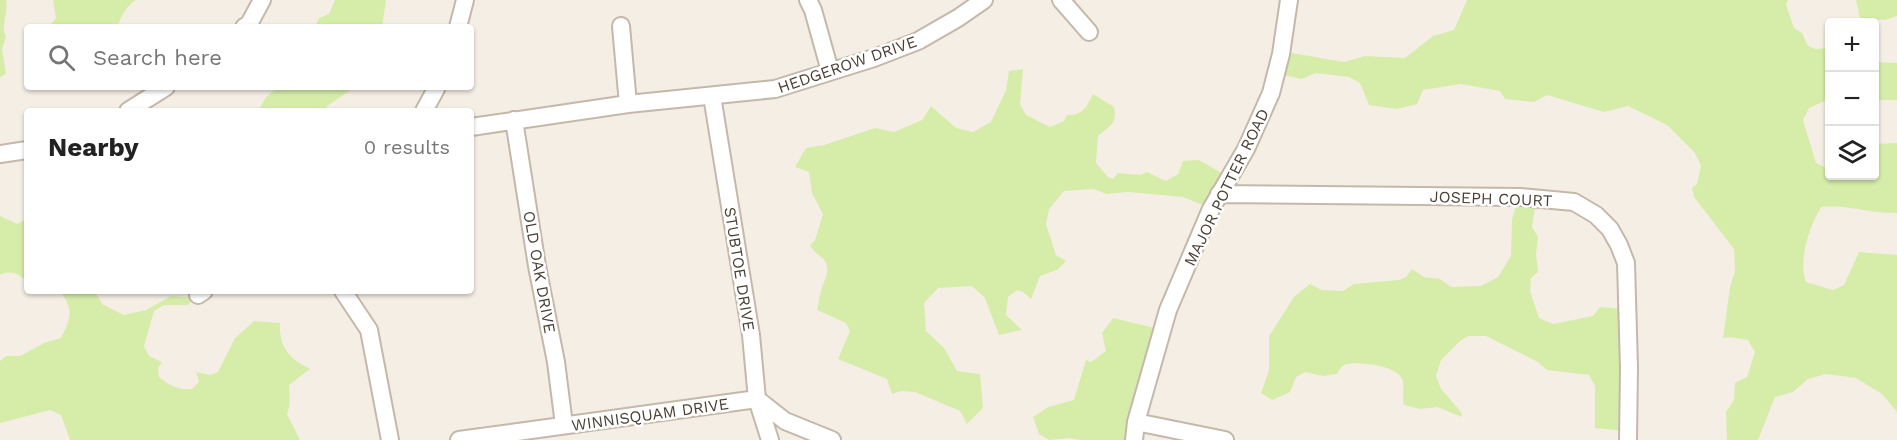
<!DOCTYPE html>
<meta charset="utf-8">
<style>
:root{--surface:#fff;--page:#f6f6f6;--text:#222;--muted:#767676;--line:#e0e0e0}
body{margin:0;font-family:"Work Sans",sans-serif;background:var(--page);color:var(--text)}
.controls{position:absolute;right:18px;top:18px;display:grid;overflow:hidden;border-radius:6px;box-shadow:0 2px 4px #0004}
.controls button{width:54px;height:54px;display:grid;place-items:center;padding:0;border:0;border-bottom:2px solid var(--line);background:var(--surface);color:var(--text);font:30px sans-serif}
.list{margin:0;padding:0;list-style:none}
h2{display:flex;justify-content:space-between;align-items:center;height:78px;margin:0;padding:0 24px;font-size:26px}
h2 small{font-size:20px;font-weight:400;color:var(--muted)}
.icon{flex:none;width:33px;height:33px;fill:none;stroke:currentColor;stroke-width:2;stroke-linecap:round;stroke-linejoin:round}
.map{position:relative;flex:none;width:1897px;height:440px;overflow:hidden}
.search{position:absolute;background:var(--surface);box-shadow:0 2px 4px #0004;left:24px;top:24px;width:450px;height:66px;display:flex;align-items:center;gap:15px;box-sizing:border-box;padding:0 21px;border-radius:6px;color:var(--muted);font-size:22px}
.panel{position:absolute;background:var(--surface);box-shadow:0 2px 4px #0004;left:24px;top:108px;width:450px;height:186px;border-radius:6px}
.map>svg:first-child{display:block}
.green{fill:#d6edaa}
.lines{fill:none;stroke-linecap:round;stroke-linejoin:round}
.minor-casing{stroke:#c4b8aa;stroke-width:20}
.minor{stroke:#fff;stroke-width:16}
.labels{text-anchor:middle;stroke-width:5;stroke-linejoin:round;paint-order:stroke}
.street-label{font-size:16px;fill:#483e34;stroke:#fff}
</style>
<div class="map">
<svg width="1897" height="440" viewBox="0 0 1897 440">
<rect width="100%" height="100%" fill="#f5eee5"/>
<path class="green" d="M 0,0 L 6,0 C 9,12 0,26 6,37 L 2,49 L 6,74 L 0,77 Z
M 53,0 L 136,0 C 127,5 120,17 118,27 L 49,27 L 56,18 Z
M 335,0 L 386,0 L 382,27 L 315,27 L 319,18 L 329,14 Z
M 1467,0 L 1788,0 L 1786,5 L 1794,28 L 1802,33 L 1808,46 L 1816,49 L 1829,48 L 1829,99 L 1809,108 L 1803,120 L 1816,163 L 1829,169 L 1830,176 L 1874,176 L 1875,144 L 1897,143 L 1897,213 C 1871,214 1847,204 1821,207 C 1809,228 1798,259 1806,282 L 1833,290 L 1844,285 L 1859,252 L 1897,255 L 1897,412 L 1882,394 L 1856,378 L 1826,374 L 1808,379 L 1793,392 L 1775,397 L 1758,440 L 1727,440 L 1726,412 L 1734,400 L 1735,383 L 1747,377 L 1755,352 L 1748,340 L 1730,337 L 1723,338 L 1730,287 L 1735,271 L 1734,249 L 1694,197 L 1692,188 L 1697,184 L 1701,166 L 1695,153 L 1667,125 L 1628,106 L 1604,112 L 1547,95 L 1534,102 L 1505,99 L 1500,91 L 1461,84 L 1423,90 L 1417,104 L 1397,109 L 1369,105 L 1360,83 L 1349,77 L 1316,73 L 1302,79 L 1277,74 L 1280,51 L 1344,62 L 1365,56 L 1405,58 L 1433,36 L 1454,30 Z
M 1856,0 L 1897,0 L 1897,16 L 1885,20 L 1860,18 Z
M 1875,62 L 1897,63 L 1897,100 L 1875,100 Z
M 1023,69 L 1020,104 L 1026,115 L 1050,127 L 1064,121 L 1067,115 C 1083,116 1087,106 1093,94 L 1114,107 C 1118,125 1108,126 1098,136 L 1096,163 L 1108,177 L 1113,179 L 1118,173 L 1140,175 L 1147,172 L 1166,181 L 1178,174 L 1183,161 L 1199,160 L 1227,176 L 1210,208 L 1183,197 L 1128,192 L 1107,194 L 1093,189 L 1064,191 L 1049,209 L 1046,224 L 1056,255 L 1066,261 L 1057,270 L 1040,276 L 1031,299 L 1023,292 L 1017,290 L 1008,297 L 1006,315 L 1022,330 L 999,335 L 985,298 L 972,286 L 938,288 L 924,303 L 926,331 L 944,348 L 957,371 L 980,374 L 983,408 L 967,424 L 960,411 L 915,392 L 901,391 L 892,394 L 887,379 L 838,359 L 850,331 L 846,323 L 817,310 C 819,303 819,297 821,291 C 823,281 830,275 826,263 C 823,256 814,254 810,245 L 815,240 L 823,214 L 812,193 L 809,172 L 795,167 L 806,148 L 824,145 L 875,128 L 894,132 L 922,120 L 931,106 L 956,128 L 973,132 L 991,122 L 1006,90 L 1009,71 Z
M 278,87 L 355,87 L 327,106 L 324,111 L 258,111 L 266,97 Z
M 1518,199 L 1536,201 L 1532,227 L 1538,237 L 1536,254 L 1538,272 L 1531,278 L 1530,291 L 1539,318 L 1553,324 L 1593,316 L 1600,307 L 1626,309 L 1625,431 L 1595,428 L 1595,386 L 1589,375 L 1547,370 L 1538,362 L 1486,336 L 1468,336 L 1460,341 L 1441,360 L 1436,376 L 1441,389 L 1461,412 L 1462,417 L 1437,407 L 1420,409 L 1404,405 C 1401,396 1406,385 1401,377 C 1395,366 1359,361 1347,364 C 1342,365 1339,370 1337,374 L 1323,376 L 1305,372 L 1296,377 L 1290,392 L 1272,400 L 1261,393 L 1269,370 L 1269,336 L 1294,297 L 1310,284 L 1322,290 L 1343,291 L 1354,284 L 1399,280 L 1406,277 L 1412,269 L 1424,277 L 1440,279 L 1451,287 L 1481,286 L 1498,277 L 1511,256 L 1512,219 Z
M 0,216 L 17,224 L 27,219 L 27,282 C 19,273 10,270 0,275 Z
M 42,291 L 95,291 L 102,304 L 124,315 L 146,310 L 171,296 L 195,298 L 188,305 L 164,305 L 154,311 L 144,346 L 149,356 L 162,362 L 158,368 L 159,377 C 170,386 178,390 192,389 L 199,382 L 196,372 L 210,375 L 218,372 L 235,338 L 254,321 L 280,323 C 279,348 289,358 310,369 L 289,385 C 289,396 291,403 287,414 L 300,440 L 70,440 L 61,415 L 50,410 L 0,423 L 0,361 L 6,356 L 20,356 L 44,343 L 61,338 C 70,320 74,311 62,294 Z
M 1113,318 L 1159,329 L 1133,440 L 1080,440 L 1069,438 L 1049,440 L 1039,434 L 1033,417 L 1048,407 L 1074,400 L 1086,360 L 1091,362 L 1106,351 L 1102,333 Z"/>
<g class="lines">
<g class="minor-casing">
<path id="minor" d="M 808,0 L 813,10 L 830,71
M 1061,0 L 1089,32
M 621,26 L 628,104
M 244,27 L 249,24 L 262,0
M 458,27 L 465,0
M 712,96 L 751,335 L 757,399 L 770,440
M 128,111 L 166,87
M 424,111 L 437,87
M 514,120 L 537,266 L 556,362 L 564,425
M 471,127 L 628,104 L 775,89 L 874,58 L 918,41 L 958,18 L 984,0
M 0,154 L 27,150
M 1219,194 L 1520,197 L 1574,202 L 1596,215 L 1610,229 L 1619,245 L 1626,263 L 1629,368 L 1628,440
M 343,291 L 369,330 L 390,440
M 198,295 L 204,291
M 1136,422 L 1225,440
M 459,440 L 757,399 L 785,421 L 832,440
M 1134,440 L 1136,422 L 1168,310 L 1211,209 L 1246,149 L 1271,93 L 1281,54 L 1289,0"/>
</g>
<use href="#minor" class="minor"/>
</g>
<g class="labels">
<g class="street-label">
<text transform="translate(847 64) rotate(-19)" y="6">HEDGEROW DRIVE</text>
<text transform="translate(1226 187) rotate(-64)" y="6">MAJOR POTTER ROAD</text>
<text transform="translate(1491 198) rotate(2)" y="6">JOSEPH COURT</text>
<text transform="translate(740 269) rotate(81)" y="6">STUBTOE DRIVE</text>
<text transform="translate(540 272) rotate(80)" y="6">OLD OAK DRIVE</text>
<text transform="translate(650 414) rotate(-8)" y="6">WINNISQUAM DRIVE</text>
</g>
</g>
</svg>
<div class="controls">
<button>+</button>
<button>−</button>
<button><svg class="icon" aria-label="layers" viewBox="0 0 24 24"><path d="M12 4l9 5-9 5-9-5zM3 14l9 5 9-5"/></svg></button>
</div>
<div class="search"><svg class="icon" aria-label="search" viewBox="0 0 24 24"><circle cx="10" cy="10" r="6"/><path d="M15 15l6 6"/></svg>Search here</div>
<section class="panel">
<h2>Nearby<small>0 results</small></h2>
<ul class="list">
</ul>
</section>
</div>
